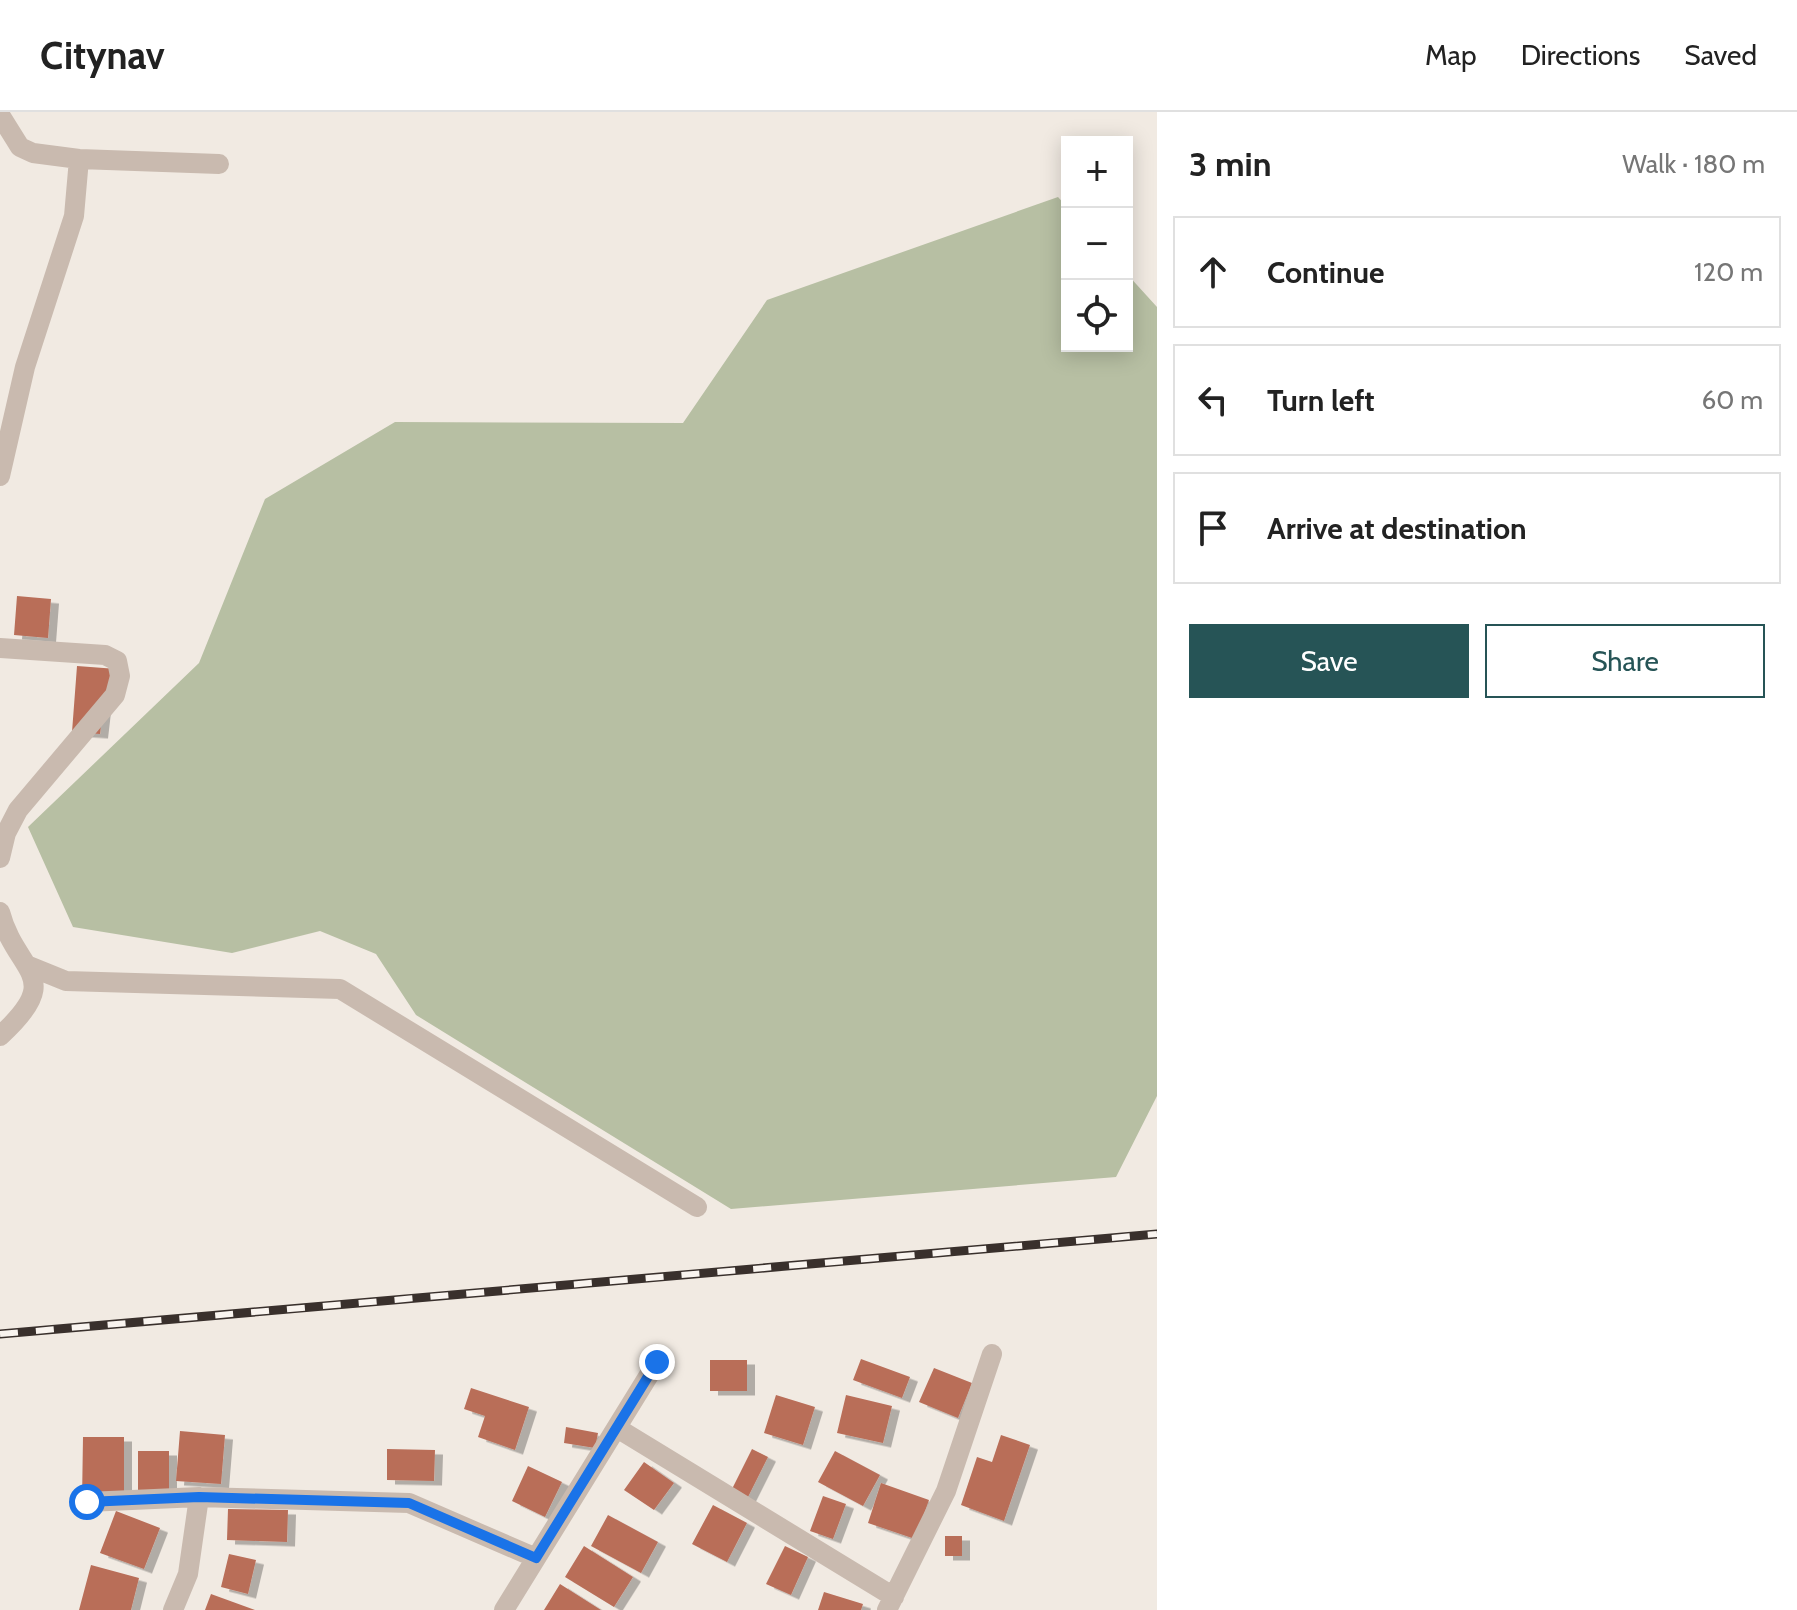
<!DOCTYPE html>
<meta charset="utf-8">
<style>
:root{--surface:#fff;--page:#f2f2f2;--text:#222;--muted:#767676;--line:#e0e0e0;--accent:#265456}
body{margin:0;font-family:Cabin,sans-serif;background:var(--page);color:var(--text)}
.controls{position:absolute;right:24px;top:24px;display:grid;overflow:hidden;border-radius:0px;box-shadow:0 4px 20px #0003}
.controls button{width:72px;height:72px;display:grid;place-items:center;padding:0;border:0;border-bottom:2px solid var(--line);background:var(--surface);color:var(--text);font:40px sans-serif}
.stop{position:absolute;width:24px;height:24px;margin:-18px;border:6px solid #1a73e8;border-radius:50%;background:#fff}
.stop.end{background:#1a73e8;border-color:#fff;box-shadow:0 2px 8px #0008}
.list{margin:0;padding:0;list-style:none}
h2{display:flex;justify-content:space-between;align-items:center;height:104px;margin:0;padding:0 32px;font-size:34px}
h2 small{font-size:26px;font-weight:400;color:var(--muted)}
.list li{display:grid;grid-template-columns:52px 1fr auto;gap:24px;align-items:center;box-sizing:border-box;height:112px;margin:0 16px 16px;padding:0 16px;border:2px solid var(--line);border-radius:0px}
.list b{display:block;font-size:30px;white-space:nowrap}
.list em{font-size:26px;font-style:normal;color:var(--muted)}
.actions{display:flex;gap:16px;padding:24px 32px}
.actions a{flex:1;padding:18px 0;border:2px solid var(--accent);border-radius:0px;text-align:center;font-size:28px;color:var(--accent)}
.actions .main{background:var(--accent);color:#fff}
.icon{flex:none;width:44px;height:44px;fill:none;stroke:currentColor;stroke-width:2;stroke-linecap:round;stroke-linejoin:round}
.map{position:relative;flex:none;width:1157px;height:1498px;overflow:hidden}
header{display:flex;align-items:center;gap:48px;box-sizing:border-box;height:112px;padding:0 40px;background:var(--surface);border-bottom:2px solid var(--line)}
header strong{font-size:38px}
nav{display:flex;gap:44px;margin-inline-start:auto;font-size:28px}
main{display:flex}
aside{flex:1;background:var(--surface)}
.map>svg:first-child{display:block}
.green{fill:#b7bfa3}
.building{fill:#b96e59;filter:url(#shadow)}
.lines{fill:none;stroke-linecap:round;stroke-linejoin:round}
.minor{stroke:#c9baaf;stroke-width:20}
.rail-casing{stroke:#39302c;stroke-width:9}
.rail{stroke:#f9f4ef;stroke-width:6;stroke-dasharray:18;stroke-linecap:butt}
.route{stroke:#1a73e8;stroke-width:10}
</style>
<header>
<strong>Citynav</strong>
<nav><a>Map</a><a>Directions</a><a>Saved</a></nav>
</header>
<main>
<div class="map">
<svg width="1157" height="1498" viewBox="0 0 1157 1498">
<defs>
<filter id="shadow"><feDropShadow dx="8" dy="4.5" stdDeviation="0" flood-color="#0004"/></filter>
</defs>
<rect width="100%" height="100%" fill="#f1eae2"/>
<path class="green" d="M 1058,85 L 1067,95 L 1067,234 L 1127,234 L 1127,162 L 1157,195 L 1157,984 L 1116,1065 L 731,1097 L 416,903 L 376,842 L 320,819 L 232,841 L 73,815 L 28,715 L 199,551 L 265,387 L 395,310 L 683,311 L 767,188 Z"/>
<path class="building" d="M 17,484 L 51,487 L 48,526 L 14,523 Z
M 77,554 L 117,557 L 103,596 L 100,622 L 72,620 Z
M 861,1247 L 910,1265 L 902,1286 L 853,1268 Z
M 710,1248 L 747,1248 L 747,1279 L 710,1279 Z
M 934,1256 L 972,1271 L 958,1306 L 919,1290 Z
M 471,1276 L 529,1295 L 515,1338 L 478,1325 L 485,1304 L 464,1297 Z
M 776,1283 L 815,1295 L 803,1333 L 764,1321 Z
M 846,1283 L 892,1294 L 883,1331 L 837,1321 Z
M 566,1315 L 598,1321 L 595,1336 L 564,1331 Z
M 180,1319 L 225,1323 L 221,1372 L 176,1369 Z
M 1001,1323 L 1030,1333 L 1004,1409 L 961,1393 L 977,1345 L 992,1350 Z
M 83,1325 L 124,1325 L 124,1389 L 82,1389 Z
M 387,1337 L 435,1338 L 434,1369 L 387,1368 Z
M 752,1337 L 768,1345 L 747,1387 L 731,1379 Z
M 138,1339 L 169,1339 L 169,1383 L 138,1383 Z
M 835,1339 L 880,1363 L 863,1394 L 818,1370 Z
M 644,1350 L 674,1371 L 654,1398 L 624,1378 Z
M 528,1354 L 562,1370 L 545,1405 L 512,1389 Z
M 881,1371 L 929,1388 L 915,1427 L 868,1411 Z
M 823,1384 L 846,1392 L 833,1427 L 810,1419 Z
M 713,1393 L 747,1411 L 727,1450 L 692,1432 Z
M 228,1397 L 288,1398 L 287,1430 L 227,1428 Z
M 116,1399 L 160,1416 L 144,1457 L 100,1441 Z
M 608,1403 L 658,1430 L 641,1461 L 591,1434 Z
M 945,1424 L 962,1424 L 962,1444 L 945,1444 Z
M 584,1434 L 633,1465 L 614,1495 L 565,1465 Z
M 785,1434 L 808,1445 L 791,1483 L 766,1472 Z
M 229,1442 L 256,1448 L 248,1482 L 221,1475 Z
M 91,1453 L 139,1466 L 131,1498 L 79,1498 Z
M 560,1472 L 601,1498 L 544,1498 Z
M 824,1480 L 863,1492 L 861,1498 L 818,1498 Z
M 211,1482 L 255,1498 L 205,1498 Z"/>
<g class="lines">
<path class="minor" d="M 0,3 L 20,35 L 33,41 L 79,47 L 219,52
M 0,364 L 25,255 L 74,104 L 79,47
M 0,536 L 105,543 L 117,549 L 120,564 L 115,583 L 18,698 L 6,721 L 0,746
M 0,800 C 16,862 67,863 0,924
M 29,854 L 66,869 L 340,877 L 697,1095
M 617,1316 L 894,1485
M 87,1390 L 199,1385 L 409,1391 L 536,1446
M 173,1498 L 188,1462 L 199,1385
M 504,1498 L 657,1250
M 887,1498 L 946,1379 L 992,1242"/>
<g class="rail-casing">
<path id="rail" d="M 0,1222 L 1157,1122"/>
</g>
<use href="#rail" class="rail"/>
</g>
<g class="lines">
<path class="route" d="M 87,1390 L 199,1385 L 409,1391 L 536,1446 L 657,1250"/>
</g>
</svg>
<div class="controls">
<button>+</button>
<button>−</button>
<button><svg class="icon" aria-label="locate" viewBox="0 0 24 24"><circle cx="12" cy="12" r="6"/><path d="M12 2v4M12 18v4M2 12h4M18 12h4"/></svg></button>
</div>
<div class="stop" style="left:87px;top:1390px"></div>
<div class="stop end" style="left:657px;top:1250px"></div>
</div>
<aside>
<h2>3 min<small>Walk · 180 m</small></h2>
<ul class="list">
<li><svg class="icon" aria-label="ahead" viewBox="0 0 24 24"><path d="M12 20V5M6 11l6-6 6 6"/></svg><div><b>Continue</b></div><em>120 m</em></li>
<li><svg class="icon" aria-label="left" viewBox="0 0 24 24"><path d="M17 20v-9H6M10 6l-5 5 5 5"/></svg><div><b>Turn left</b></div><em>60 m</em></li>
<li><svg class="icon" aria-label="arrive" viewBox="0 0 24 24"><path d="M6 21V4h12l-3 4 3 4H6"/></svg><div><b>Arrive at destination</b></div></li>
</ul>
<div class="actions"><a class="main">Save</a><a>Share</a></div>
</aside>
</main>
